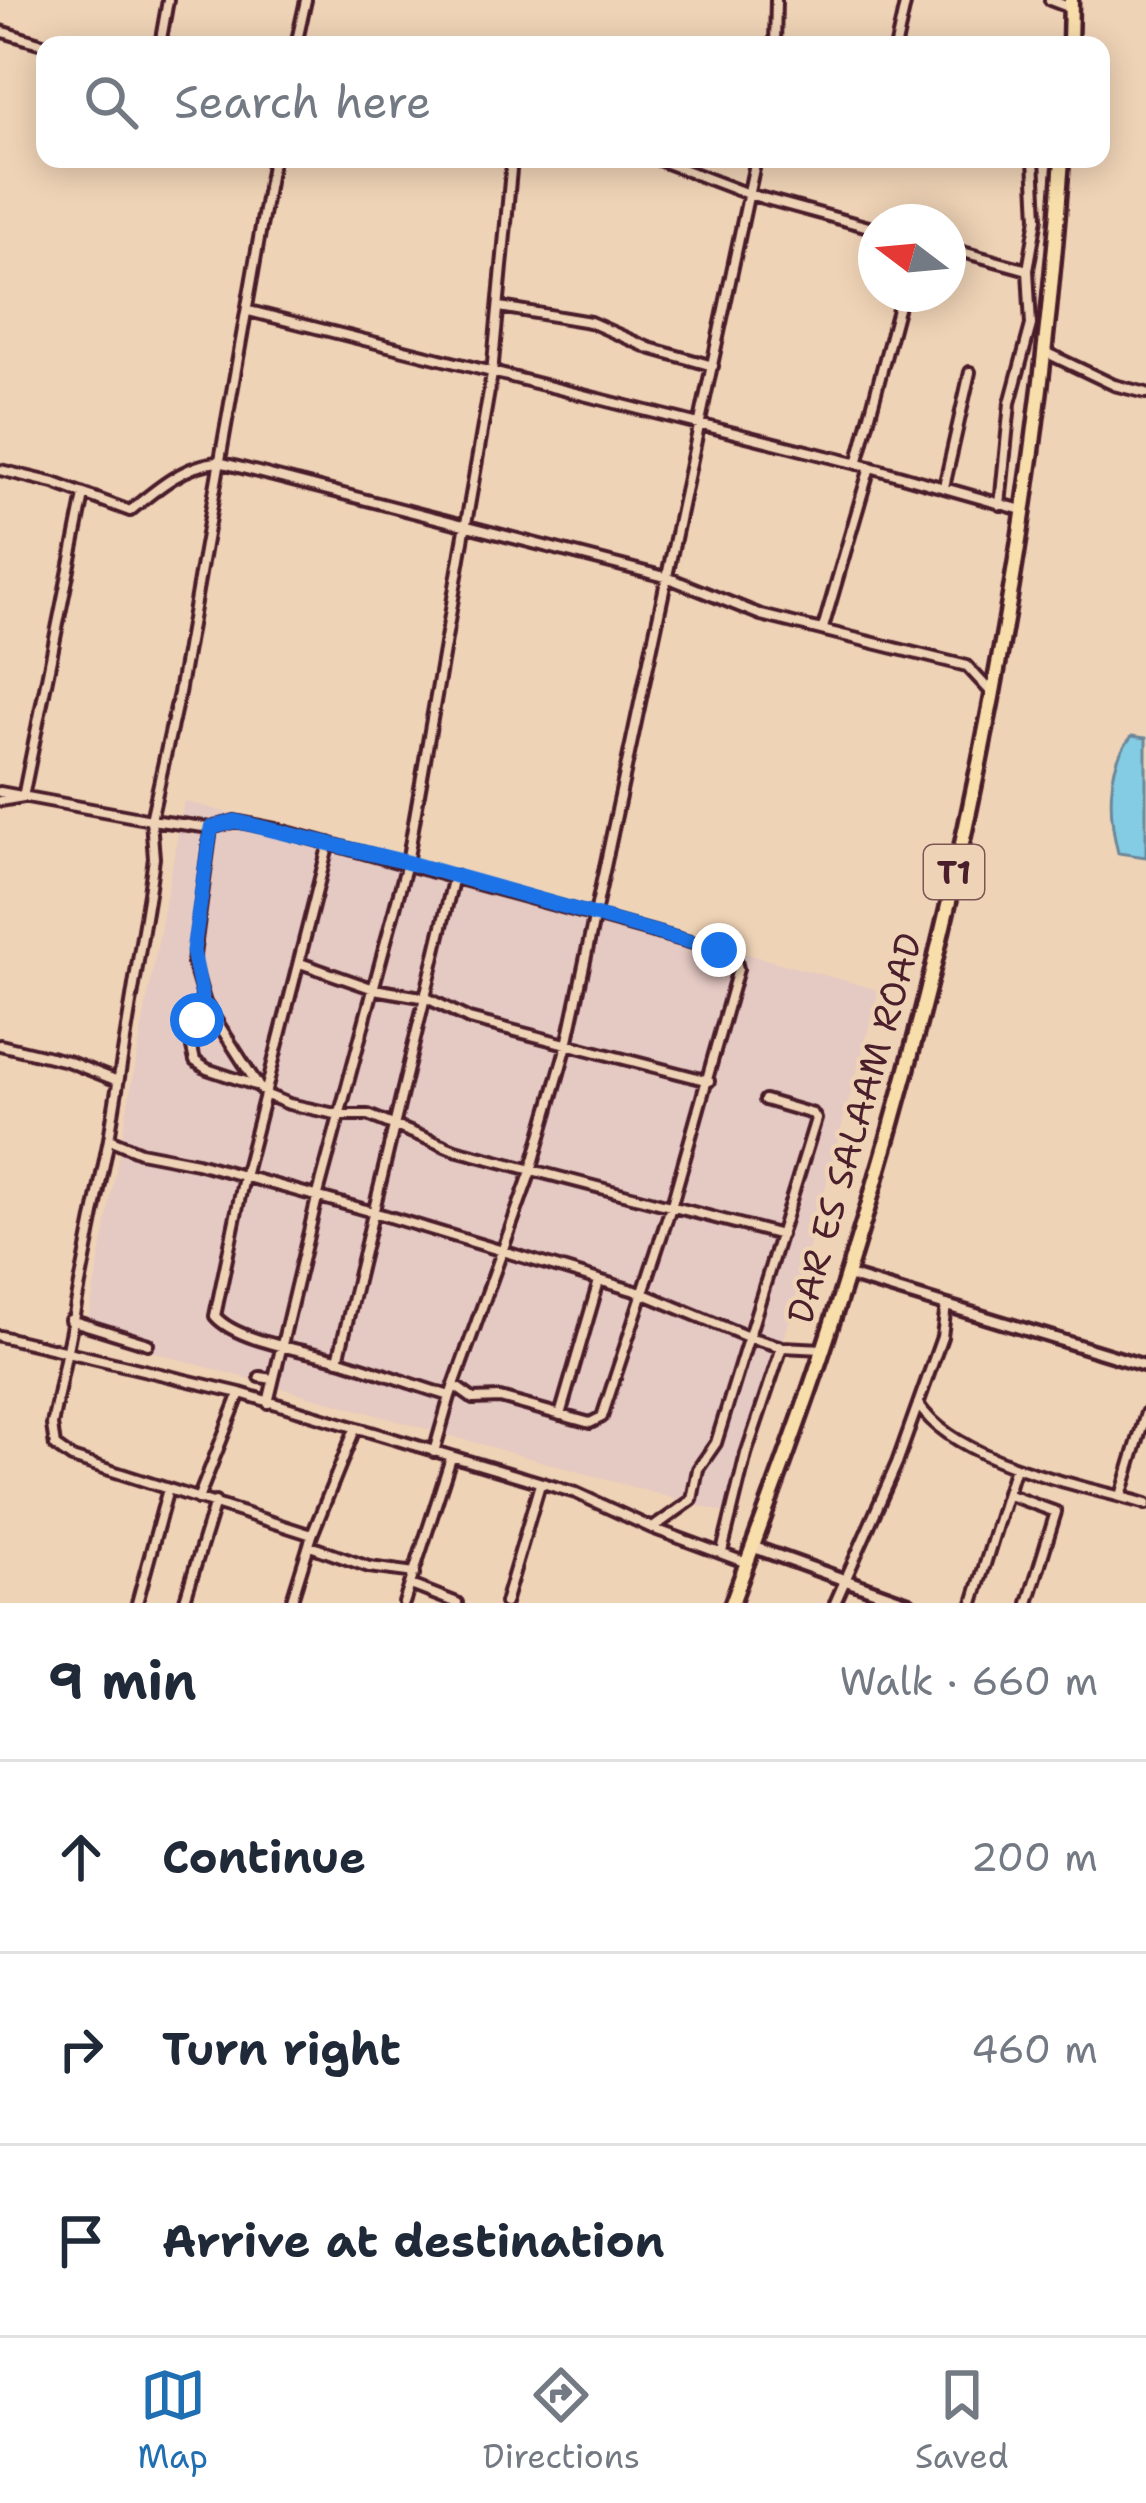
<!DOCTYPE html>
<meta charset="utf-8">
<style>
:root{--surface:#fff;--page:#f6f6f7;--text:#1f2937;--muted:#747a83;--line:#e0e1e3;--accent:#1f6fb2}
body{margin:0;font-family:"Shantell Sans",sans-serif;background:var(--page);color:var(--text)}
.compass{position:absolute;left:858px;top:204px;width:108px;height:108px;border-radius:50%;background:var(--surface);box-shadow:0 6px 30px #0003;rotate:286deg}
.stop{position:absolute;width:36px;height:36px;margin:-27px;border:9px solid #1a73e8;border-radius:50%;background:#fff}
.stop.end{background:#1a73e8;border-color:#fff;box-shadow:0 3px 12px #0008}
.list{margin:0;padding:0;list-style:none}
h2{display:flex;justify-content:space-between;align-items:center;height:156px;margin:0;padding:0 48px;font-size:51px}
h2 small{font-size:39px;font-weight:400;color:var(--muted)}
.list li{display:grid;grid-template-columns:78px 1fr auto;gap:36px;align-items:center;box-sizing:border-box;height:192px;padding:0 48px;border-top:3px solid var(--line)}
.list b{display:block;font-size:45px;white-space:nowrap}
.list em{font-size:39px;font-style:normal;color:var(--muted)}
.icon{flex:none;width:66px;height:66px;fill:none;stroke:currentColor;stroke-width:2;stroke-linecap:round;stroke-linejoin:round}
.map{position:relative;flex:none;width:1146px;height:1603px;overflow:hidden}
.search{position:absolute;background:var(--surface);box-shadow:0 6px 30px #0003;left:36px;right:36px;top:36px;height:132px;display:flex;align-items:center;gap:30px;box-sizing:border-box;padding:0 42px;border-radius:24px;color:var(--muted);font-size:45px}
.sheet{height:732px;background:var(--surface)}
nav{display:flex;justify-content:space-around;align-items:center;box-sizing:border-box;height:168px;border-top:3px solid var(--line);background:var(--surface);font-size:33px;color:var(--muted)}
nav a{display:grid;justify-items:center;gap:6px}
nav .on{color:var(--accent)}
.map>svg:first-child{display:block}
.built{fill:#e5c9c3}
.water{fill:#83cce3;stroke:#6c8799;stroke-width:3}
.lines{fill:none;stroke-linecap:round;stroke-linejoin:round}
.minor-casing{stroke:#4a1f2b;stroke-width:16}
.tertiary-casing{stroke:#4a1f2b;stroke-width:18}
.trunk-casing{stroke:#4a1f2b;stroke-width:21}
.minor{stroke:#efd3b6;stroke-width:8}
.tertiary{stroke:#efd3b6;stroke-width:9}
.trunk{stroke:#f8deab;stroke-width:12}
.route{stroke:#1a73e8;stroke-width:15}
.labels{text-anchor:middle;stroke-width:9;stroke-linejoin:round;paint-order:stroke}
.shield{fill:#efd3b6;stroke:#7c5555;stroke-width:3}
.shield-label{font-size:33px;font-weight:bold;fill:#4a1f2b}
.street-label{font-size:36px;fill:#4a1f2b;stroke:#efd3b6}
</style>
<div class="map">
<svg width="1146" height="1603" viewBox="0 0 1146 1603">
<rect width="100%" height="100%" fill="#efd3b6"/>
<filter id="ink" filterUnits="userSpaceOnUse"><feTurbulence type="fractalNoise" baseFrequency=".00833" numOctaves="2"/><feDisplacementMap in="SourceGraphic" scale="24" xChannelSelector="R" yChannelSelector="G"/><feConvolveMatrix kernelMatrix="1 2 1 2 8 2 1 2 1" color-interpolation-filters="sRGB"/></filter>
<g filter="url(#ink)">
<path class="built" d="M 184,801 L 879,990 L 736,1516 L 86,1333 Z"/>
<path class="water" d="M 1132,736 L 1146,738 L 1146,857 L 1118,853 C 1109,817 1105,765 1132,736 Z"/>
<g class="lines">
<g class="minor-casing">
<path id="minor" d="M 1050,0 L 1071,8
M 0,31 L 46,45
M 160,45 L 168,0
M 296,45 L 306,0
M 775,45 L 776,0
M 896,45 L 906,0
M 273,159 L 179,693 L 151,820 L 154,858 L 149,893 L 109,1139 L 52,1425 L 55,1446 L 72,1458 L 312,1535
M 656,159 L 748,194 L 876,229
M 948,248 L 1028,270
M 500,307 L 590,322 L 649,348 L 713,366
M 249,311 L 870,467 L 1022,510
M 1047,353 L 1114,385 L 1146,393
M 857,464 L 902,294
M 0,470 L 54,483 L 130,511 C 155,490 185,464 219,462 L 669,578 L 761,615 L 967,666 L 991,692
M 944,487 L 970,372
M 1000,505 L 1010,403 L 1031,325 L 1028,270 L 1037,218 L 1034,159
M 823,628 L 870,467
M 0,792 L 151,820 L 211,828 L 235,821 L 276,829 L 719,950 L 736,961 L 738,969 L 672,1204 L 602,1417 L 590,1423 L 500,1398 L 473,1399 L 455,1386
M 0,801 L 23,797 L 84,495
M 211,828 L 193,963 L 205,1003 L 257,1084
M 329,843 L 244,1177 L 215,1316 C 237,1342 306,1350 340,1360 C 377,1371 413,1385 450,1396
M 300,963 L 374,989 L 427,998 L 469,1019 L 709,1081
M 202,996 L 192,1048 L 195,1061 L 207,1069 L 258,1086 L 267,1095 L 289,1104 L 340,1115 L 368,1115 L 455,1150 L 781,1235
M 0,1045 L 67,1061 L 118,1081
M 109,1139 L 140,1152 L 197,1163 L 373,1212 L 642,1293 L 748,1337 L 782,1347 L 823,1349
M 70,1320 L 148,1344
M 0,1336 L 240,1393 L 498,1470 L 576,1493 L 652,1528 L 747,1563
M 338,1360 L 454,876
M 260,1377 L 273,1379
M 268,1403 L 317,1198 L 407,863 L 492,374 L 512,159
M 918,1404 C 956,1463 1079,1484 1146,1504
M 560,1415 L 599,1281
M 434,1452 L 450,1396 L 531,1171 L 567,1045 L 756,159
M 1009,1495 L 1056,1512 L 1028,1603
M 1121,1496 L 1146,1413
M 198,1499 L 240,1393
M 654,1527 L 692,1500 L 698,1469 L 716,1443 L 816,1119 L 813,1114 L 765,1100
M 310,1546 L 369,1567 L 415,1573
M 722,1552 L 746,1454 L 782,1347
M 411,1585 L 457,1603
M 137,1603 L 168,1489
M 184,1603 L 215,1502
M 291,1603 L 312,1535 L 355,1429
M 404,1603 L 451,1458
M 505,1603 L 540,1484
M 835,1603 L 897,1463 L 942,1337 L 946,1305
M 973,1603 L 1015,1467"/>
</g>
<g class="tertiary-casing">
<path id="tertiary" d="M 846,1275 L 1146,1366
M 753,1547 L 909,1603"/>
</g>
<g class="trunk-casing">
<path id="trunk" d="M 1070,45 L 1071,0
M 732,1603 C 763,1518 796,1433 824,1347 C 950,964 1034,561 1062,159"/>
</g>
<use href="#minor" class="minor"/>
<use href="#tertiary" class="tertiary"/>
<use href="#trunk" class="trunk"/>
</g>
</g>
<g class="lines" filter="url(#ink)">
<path class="route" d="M 197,1020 L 202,996 L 193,951 L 211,828 L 235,821 L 406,862 L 719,950"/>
</g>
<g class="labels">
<rect class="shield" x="924" y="845" width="60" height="54" rx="9"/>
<g class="shield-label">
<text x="954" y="884">T1</text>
</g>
<g class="street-label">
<text transform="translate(854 1128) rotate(-74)" y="13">DAR ES SALAAM ROAD</text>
</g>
</g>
</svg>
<svg class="compass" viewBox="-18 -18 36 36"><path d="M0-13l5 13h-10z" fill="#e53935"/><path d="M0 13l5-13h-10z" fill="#747a83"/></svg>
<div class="stop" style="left:197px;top:1020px"></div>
<div class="stop end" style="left:719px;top:950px"></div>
<div class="search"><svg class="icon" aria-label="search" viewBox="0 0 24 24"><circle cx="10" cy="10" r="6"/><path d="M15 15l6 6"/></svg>Search here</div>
</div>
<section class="sheet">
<h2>9 min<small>Walk · 660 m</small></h2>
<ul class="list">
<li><svg class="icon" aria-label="ahead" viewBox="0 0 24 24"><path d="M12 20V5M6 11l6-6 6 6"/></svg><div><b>Continue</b></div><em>200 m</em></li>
<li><svg class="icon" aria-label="right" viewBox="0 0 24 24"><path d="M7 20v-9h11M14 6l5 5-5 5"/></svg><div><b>Turn right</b></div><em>460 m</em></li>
<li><svg class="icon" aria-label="arrive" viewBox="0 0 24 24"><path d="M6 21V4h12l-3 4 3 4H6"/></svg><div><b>Arrive at destination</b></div></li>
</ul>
</section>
<nav>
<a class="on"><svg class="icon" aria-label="map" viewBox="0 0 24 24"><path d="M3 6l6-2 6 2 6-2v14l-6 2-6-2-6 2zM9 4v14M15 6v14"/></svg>Map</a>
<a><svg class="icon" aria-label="directions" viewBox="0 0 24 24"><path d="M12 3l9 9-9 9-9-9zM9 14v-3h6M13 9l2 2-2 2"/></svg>Directions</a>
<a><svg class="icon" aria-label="saved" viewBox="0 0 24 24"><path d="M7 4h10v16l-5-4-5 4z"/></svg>Saved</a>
</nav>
